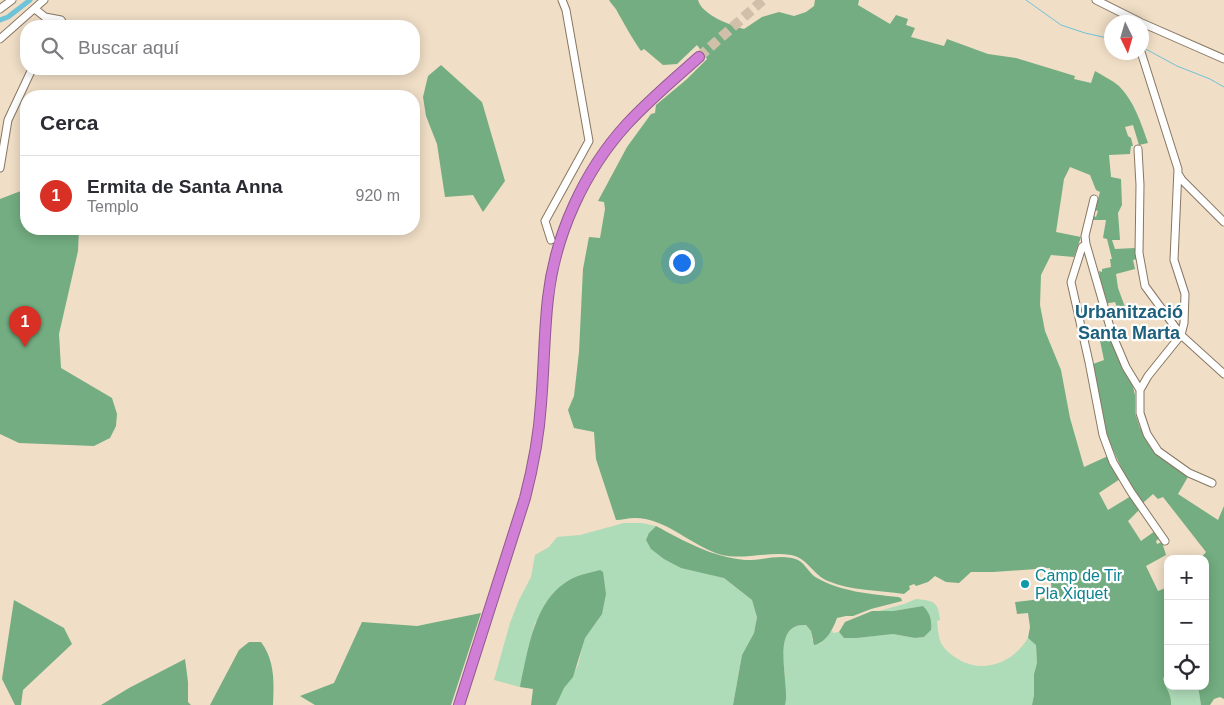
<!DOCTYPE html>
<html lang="es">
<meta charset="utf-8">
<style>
:root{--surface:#fff;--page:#f2f2f3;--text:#2b2b33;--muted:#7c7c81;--line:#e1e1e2;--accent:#d93025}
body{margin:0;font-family:Helvetica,sans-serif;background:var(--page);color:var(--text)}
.controls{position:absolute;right:15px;bottom:15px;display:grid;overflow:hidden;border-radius:10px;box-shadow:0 2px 12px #0003}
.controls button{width:45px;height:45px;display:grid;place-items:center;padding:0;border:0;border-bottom:1px solid var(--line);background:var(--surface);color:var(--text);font:25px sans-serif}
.compass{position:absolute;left:1104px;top:15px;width:45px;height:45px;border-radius:50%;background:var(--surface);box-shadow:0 2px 12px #0003;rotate:175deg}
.you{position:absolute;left:681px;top:262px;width:18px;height:18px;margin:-12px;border:4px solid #fff;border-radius:50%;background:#1a73e8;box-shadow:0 0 0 8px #1a73e833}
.badge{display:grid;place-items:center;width:32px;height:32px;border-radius:50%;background:var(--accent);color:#fff;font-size:16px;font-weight:700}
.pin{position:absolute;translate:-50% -41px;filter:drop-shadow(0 1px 2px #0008)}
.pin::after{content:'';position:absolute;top:26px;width:18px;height:15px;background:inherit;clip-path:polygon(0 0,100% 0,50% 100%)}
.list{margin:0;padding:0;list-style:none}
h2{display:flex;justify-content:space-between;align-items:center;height:65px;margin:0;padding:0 20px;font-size:21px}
h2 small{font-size:16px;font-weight:400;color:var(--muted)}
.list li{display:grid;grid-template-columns:32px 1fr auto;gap:15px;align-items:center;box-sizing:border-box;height:80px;padding:0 20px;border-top:1px solid var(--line)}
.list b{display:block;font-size:19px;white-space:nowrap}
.list p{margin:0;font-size:16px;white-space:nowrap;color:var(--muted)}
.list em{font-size:16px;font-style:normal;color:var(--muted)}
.icon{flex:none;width:28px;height:28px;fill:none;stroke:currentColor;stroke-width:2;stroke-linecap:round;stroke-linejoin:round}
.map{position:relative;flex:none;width:1224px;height:705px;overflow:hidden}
.search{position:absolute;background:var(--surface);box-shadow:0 2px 12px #0003;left:20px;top:20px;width:400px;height:55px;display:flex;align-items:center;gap:12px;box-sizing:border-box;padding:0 18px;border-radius:20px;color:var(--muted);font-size:19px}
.panel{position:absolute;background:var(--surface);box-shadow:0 2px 12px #0003;left:20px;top:90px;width:400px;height:145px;border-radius:20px}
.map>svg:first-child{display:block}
.green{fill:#aedbb8}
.forest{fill:#73ad81}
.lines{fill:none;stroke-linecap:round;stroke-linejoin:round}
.stream{stroke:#6fc3d9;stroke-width:1}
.canal{stroke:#6fc3d9;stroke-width:5}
.highway-tunnel{stroke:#d0c0aa;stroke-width:10;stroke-dasharray:10 5;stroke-linecap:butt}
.minor-casing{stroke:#877762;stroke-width:9}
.highway-casing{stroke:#91598f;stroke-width:12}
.minor{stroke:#fff;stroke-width:7}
.highway{stroke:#d17ed6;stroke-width:10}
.culture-dot{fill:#0f9aa8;stroke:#fff;stroke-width:2}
.labels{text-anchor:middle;stroke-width:4.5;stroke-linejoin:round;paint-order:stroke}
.culture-label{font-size:16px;fill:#0d838f;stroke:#fff;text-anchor:start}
.neighbourhood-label{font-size:18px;font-weight:bold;fill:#1d5f7c;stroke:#fff}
</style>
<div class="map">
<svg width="1224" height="705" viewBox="0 0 1224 705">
<rect width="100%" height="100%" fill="#f0dec6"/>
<path class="green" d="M 624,523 L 642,523 L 656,526 L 649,533 L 724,578 L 752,600 L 757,616 L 754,633 L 742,655 L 733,705 L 556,705 C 560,690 572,679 578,665 L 600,570 L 594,572 L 535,623 L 520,687 L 494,680 L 510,623 L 519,600 L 531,577 L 535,555 L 549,547 L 557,537 L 580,535 Z
M 916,599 C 934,601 938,601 940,620 L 937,621 C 938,628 938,636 941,643 C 945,650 951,655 958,659 C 983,675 1014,662 1028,638 L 1036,644 L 1037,663 L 1034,674 L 1034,695 L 1032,705 L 785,705 C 791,686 768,622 806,625 L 811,631 L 812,640 L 820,644 L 832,630 L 833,633 L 839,632 L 844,638 L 857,638 L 893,634 L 915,638 L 924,637 L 931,630 L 923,606 L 893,611 L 879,611 L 904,604 Z
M 1168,676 L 1168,686 L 1198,686 L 1201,705 L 1171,705 C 1172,694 1165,688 1163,677 Z"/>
<path class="forest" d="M 609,0 L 698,0 C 702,15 730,25 744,29 L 762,17 L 779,12 L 794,16 L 806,12 L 814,6 L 815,0 L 859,0 L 858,5 L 890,24 L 896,15 L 908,19 L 906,25 L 915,28 L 911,37 L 944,46 L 947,39 L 988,54 L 1016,58 L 1075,76 L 1074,79 L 1091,83 L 1095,71 C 1103,76 1112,80 1119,86 C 1134,101 1141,123 1148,143 L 1139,145 L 1133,125 L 1125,127 L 1128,136 L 1131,138 L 1133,146 L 1131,146 L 1130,154 L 1109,155 L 1111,177 L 1121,179 L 1122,205 L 1118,213 L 1120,240 L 1112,240 L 1115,249 L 1135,248 L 1137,259 L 1133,260 L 1135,269 L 1116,274 L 1118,288 L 1128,315 L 1124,317 L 1122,309 L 1118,310 L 1115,302 L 1104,304 L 1099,271 L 1102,272 L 1102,269 L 1111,267 L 1110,259 L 1112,259 L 1107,239 L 1103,238 L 1106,220 L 1092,220 L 1094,216 L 1096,217 L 1098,211 L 1095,210 L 1100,192 L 1096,190 L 1090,175 L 1070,167 L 1064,179 L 1056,232 L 1081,237 L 1074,257 L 1051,255 L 1041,275 L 1040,305 L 1045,331 L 1061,370 L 1070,418 L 1084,467 L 1108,456 L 1120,479 L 1099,493 L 1108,510 L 1131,496 L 1139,510 L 1128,521 L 1141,541 L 1155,531 L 1160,538 L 1156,541 L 1157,544 L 1162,542 L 1166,555 L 1146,566 L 1158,591 L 1168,587 L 1168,676 L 1163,678 C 1165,688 1172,694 1171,705 L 1032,705 L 1034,695 L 1034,674 L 1037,663 L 1036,645 L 1028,638 L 1030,627 L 1028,613 L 1017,614 L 1015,602 L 1041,599 L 1052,594 L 1050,568 L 993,572 L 971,572 L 959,583 L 946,582 L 935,576 L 928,582 L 916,586 L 914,584 L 909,586 L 910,589 L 904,594 C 879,590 851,591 828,581 C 813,575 808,558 791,555 C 769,551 745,560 722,555 C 692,547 667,518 635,518 C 628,518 622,520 616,520 L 596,459 L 594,432 L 574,428 L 568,410 L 574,396 L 579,352 L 583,269 L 589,237 L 600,238 L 605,209 L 604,202 L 598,201 L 627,147 L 651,114 L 655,113 L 656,105 L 687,79 L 707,59 L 697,45 L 677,64 L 663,65 L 644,49 L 641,51 C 632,38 626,27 618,13 C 616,8 612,5 609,0 Z
M 441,65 L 482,102 L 505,181 L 483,212 L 473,195 L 445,197 L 437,144 L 426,116 L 423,97 L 428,76 Z
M 26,189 L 26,229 L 79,229 L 78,251 L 59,334 L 61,368 L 112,398 L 117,414 L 116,426 L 110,438 L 94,446 L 19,443 L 0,434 L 0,199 Z
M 1109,333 L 1124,370 L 1132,383 L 1135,395 L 1135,413 L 1140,428 L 1151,445 L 1189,475 L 1178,494 L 1218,520 L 1224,506 L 1224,699 L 1220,697 L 1214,699 L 1210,705 L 1201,705 L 1198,686 L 1205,686 L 1205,559 L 1200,559 L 1206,552 L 1163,497 L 1158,499 L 1153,494 L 1144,502 L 1144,507 L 1124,474 L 1106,434 L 1093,364 L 1104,360 L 1099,336 Z
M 656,526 C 684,541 712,557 745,560 C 761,561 781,553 798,560 C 806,564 809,574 817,578 C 842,592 870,594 898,597 L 901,598 L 902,601 L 871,609 L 853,616 L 846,616 L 837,618 C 833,629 826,643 814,645 L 811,631 L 806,625 C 768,622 791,686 785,705 L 733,705 L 742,655 L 754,633 L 757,617 L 752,600 L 724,578 L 681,568 L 664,559 L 651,549 L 646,540 L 649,533 Z
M 600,570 L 603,572 L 606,594 L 602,614 L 585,638 L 573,677 L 564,688 L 556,705 L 531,705 L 533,689 L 520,687 C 529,647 535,590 581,575 C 587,573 594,572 600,570 Z
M 14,600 L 64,628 L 72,644 L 23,690 L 21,705 L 15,705 L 2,679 Z
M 923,606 C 930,613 932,620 931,630 L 924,637 L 915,638 L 893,634 L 857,638 L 844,638 L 839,632 L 845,622 L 872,611 L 893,611 Z
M 481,613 L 451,705 L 315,705 L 300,696 L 334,683 L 362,622 L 417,626 Z
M 249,642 L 261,642 C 275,661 274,682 273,705 L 210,705 L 239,650 Z
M 185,659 L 188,682 L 188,702 L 191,705 L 101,705 L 129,688 Z"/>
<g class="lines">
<path class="stream" d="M 1026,0 L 1061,25 L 1085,33 L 1112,39
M 1142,47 L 1177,66 L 1210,79 L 1224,87"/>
<path class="canal" d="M 0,20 L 8,17 L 30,0"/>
<path class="highway-tunnel" d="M 699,57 L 763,0"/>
<g class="minor-casing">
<path id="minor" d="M 1096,0 L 1140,22
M 0,9 L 12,0
M 35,9 L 45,17 L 61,20 L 65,26
M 1142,23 L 1224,59
M 0,39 L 44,0
M 1141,52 L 1178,169 L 1174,260 L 1185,294 L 1184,323 L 1181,335 L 1148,376 L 1140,390 L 1140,413 L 1147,434 L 1158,451 L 1189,473 L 1212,483
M 1138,149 L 1140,185 L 1139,253 L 1145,286 L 1181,335 L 1224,374
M 0,168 L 8,120 L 32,69
M 1179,175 L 1182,180 L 1224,222
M 551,240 L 545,221 L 589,141 L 566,10 L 562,0
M 1086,244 L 1085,236 L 1094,199
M 1140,390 L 1126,367 L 1112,334 L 1086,244 L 1082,247 L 1071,282 L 1089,362 L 1103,435 L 1113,462 L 1131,492 L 1165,541"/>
</g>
<g class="highway-casing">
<path id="highway" d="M 459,705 L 525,498 C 533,467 539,436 541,404 C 544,369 544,333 548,298 C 555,235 584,171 627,124 C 649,100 674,79 699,57"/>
</g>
<use href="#minor" class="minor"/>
<use href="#highway" class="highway"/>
</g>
<circle class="culture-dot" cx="1025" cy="584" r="5"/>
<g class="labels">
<g class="culture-label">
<text x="1035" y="581">Camp de Tir<tspan x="1035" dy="18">Pla Xiquet</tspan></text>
</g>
<g class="neighbourhood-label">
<text x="1129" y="318">Urbanització<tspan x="1129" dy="21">Santa Marta</tspan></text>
</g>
</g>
</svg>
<div class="controls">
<button>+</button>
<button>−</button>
<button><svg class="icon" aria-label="locate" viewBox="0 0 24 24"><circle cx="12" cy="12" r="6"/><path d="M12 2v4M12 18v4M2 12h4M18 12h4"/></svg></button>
</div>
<svg class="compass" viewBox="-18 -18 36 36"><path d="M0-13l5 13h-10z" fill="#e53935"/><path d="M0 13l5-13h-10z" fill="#7c7c81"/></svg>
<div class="you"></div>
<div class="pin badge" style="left:25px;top:347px">1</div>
<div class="search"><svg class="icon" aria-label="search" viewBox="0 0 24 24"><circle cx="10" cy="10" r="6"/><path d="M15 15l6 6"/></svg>Buscar aquí</div>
<section class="panel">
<h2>Cerca<small></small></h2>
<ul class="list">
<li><span class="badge">1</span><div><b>Ermita de Santa Anna</b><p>Templo</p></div><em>920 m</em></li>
</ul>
</section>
</div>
